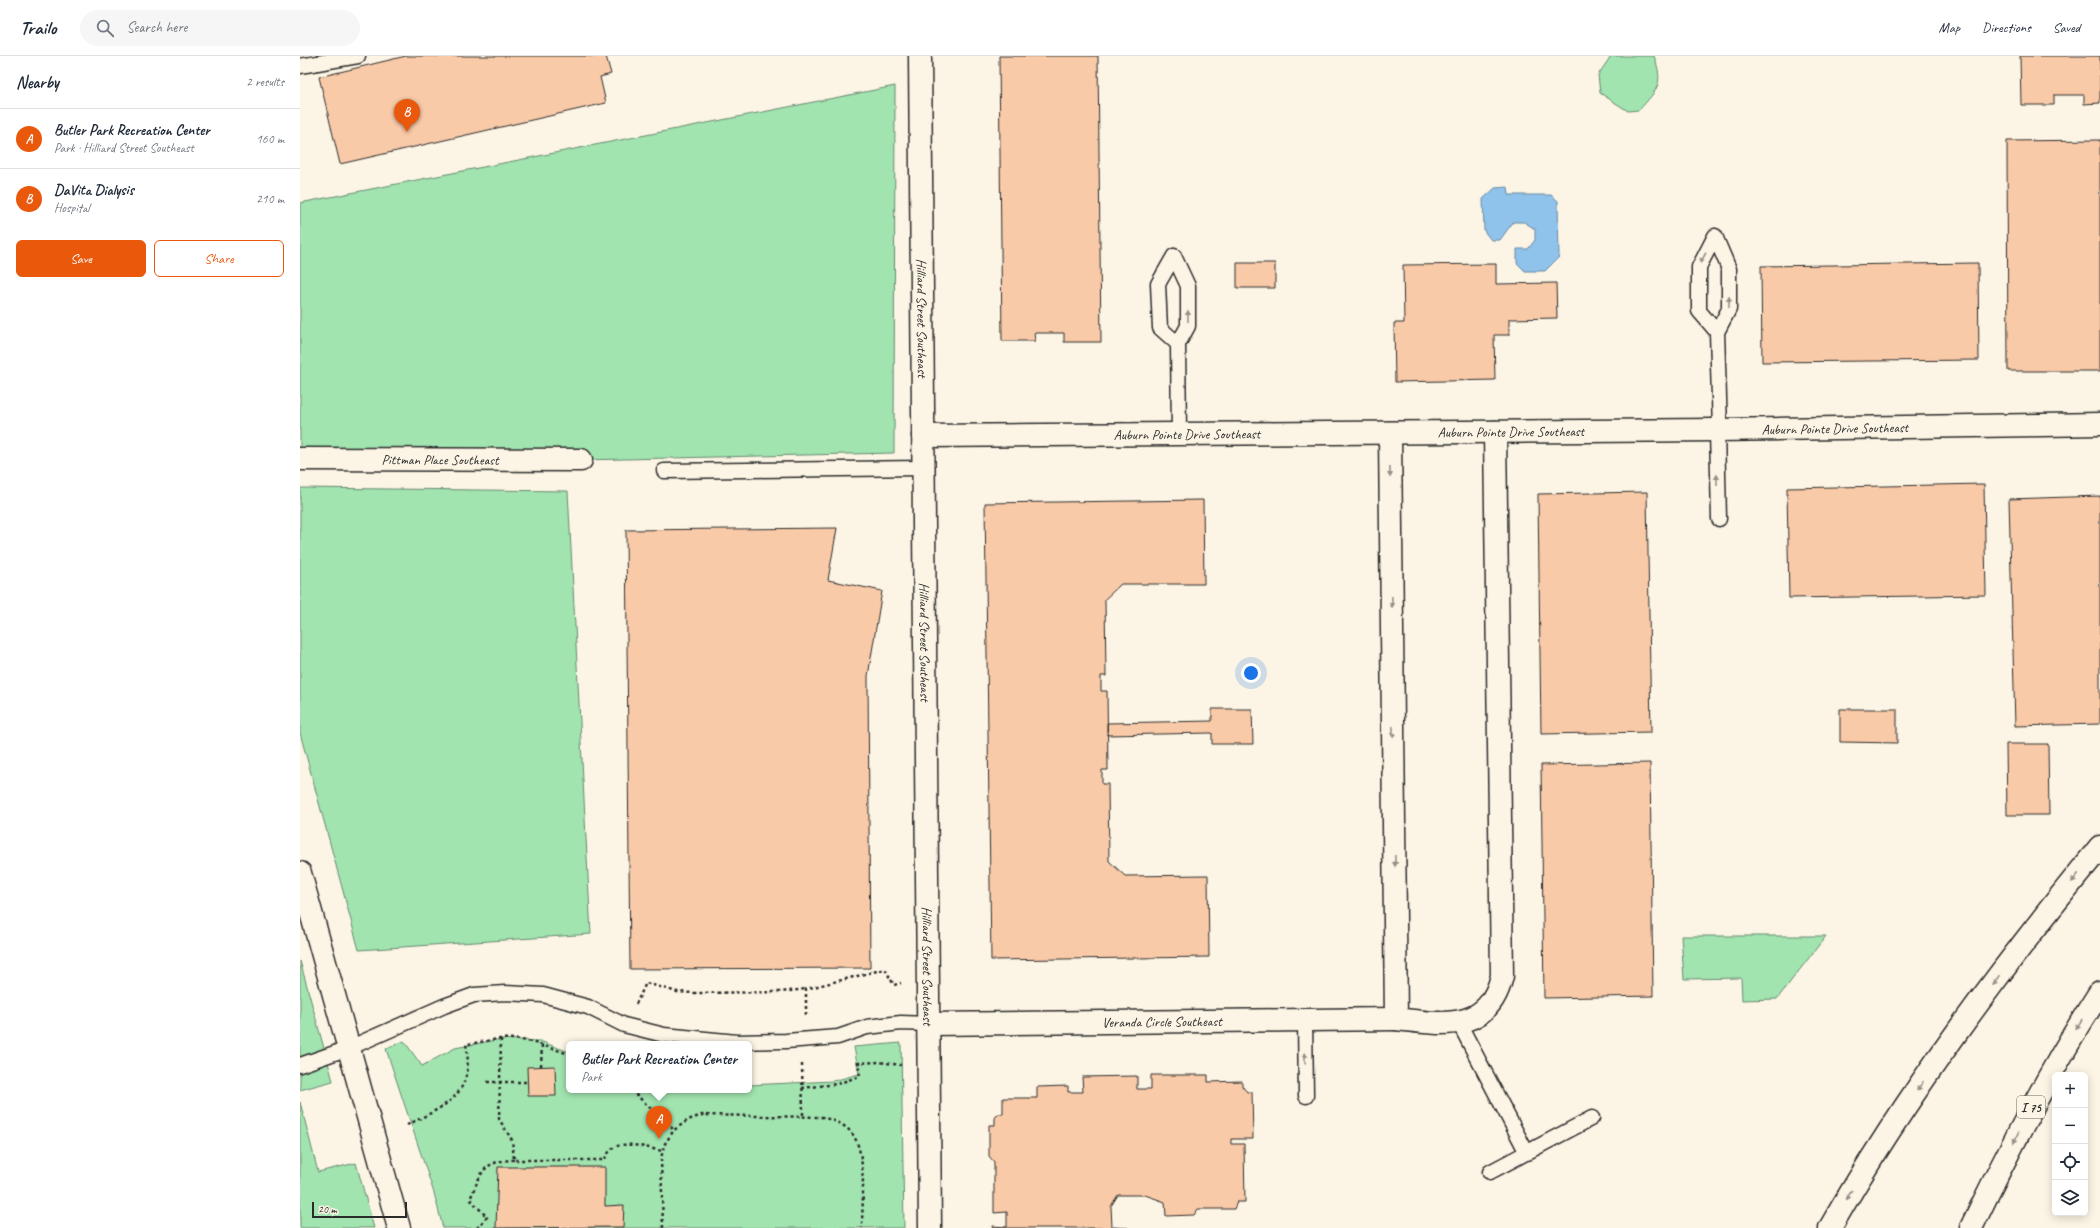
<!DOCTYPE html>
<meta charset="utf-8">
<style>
:root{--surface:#fff;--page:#f6f6f7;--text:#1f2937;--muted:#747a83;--line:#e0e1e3;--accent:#ea580c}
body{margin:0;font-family:Caveat,sans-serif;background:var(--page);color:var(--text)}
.controls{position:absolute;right:12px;bottom:12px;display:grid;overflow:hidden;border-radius:6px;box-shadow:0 2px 10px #0003}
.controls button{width:36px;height:36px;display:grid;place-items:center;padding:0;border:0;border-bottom:1px solid var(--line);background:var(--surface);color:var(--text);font:20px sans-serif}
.scale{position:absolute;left:12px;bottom:10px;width:95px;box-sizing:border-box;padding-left:4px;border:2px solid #2b2b2b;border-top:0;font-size:11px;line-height:14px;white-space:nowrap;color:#2b2b2b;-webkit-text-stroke:3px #fcf5e5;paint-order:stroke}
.you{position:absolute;left:951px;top:617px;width:14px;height:14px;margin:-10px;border:3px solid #fff;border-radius:50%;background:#1a73e8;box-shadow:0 0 0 6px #1a73e833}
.badge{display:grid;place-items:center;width:26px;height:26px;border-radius:50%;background:var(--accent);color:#fff;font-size:13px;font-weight:700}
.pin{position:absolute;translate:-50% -33px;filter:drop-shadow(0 1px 2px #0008)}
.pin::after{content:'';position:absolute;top:21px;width:14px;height:12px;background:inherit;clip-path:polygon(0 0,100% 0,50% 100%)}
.popup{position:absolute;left:266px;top:985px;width:186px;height:52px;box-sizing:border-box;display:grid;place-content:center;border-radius:6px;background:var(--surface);filter:drop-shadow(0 1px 3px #0005);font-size:13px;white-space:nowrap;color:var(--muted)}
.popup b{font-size:15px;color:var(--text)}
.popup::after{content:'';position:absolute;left:50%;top:100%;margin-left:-8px;border:8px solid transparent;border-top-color:var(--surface)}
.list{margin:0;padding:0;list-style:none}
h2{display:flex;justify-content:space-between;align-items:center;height:52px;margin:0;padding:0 16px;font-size:17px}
h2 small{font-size:13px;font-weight:400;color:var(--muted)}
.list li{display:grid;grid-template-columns:26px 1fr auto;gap:12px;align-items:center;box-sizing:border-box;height:60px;padding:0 16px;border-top:1px solid var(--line)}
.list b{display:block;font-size:15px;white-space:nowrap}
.list p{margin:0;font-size:13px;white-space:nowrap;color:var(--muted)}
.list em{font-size:13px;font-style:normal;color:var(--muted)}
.actions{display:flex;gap:8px;padding:12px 16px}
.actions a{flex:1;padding:9px 0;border:1px solid var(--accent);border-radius:6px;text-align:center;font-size:14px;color:var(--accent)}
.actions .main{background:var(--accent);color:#fff}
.icon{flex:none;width:22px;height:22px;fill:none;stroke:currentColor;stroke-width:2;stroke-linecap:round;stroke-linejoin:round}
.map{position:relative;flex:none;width:1800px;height:1172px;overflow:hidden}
header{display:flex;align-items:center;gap:24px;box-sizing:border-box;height:56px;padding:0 20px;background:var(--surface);border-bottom:1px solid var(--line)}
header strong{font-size:19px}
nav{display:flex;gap:22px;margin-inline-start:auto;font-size:14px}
.search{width:280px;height:36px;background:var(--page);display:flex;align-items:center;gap:10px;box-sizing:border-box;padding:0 14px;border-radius:22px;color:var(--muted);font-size:15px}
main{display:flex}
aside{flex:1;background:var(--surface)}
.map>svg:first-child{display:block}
.green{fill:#a1e4b0;stroke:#66886e}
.water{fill:#8fc3ec;stroke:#67869f}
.building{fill:#f9caa8;stroke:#2b2b2b}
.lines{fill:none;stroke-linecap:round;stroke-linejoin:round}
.service-casing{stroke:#2b2b2b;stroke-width:17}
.minor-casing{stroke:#2b2b2b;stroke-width:25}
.motorway-casing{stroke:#2b2b2b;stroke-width:25}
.path{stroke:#2b2b2b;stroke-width:2.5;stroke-dasharray:3 3;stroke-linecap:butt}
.service{stroke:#fcf5e5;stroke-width:14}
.minor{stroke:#fcf5e5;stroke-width:22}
.motorway{stroke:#fcf5e5;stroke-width:22}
.oneway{fill:#949088}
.labels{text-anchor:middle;stroke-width:4;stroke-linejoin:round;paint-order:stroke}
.shield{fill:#fcf5e5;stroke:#6a6863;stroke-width:1}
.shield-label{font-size:13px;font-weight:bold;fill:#2b2b2b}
.street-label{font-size:14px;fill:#2b2b2b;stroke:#fcf5e5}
</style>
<header>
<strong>Trailo</strong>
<div class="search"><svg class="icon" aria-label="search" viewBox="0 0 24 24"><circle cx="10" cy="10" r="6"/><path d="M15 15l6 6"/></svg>Search here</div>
<nav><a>Map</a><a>Directions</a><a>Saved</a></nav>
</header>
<main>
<aside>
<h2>Nearby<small>2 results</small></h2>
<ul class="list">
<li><span class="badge">A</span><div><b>Butler Park Recreation Center</b><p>Park · Hilliard Street Southeast</p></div><em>160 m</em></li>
<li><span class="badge">B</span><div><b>DaVita Dialysis</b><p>Hospital</p></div><em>210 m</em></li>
</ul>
<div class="actions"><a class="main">Save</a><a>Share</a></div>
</aside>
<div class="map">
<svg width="1800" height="1172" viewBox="0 0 1800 1172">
<rect width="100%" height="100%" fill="#fcf5e5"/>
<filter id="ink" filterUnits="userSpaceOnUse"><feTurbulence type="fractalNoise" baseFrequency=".025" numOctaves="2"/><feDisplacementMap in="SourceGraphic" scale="8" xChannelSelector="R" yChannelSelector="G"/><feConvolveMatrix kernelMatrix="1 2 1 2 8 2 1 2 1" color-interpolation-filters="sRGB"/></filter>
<g filter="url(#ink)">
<path class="green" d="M 1311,0 L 1354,0 C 1364,28 1358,33 1339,54 L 1328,55 L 1300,37 L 1298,19 Z
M 595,30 L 594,397 L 281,404 L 0,403 L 0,147 Z
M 0,432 L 268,435 L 291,878 L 59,894 L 0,677 Z
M 1381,880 L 1526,880 L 1477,943 L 1442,944 L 1441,922 L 1384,923 Z
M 0,905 L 33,1025 L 0,1034 Z
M 201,983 L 240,985 L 269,996 L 269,1034 L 449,1034 L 449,1029 L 533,1025 L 559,1018 L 554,991 L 601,987 L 604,1172 L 143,1172 L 134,1137 L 86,993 L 104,985 L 122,1010 L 155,992 Z
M 0,1046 L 18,1116 L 56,1107 L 74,1172 L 0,1172 Z"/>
<path class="water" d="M 1208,131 L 1209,139 L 1251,139 L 1258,145 L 1259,201 L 1245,215 L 1225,215 L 1217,207 L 1217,193 L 1228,193 L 1235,184 L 1235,173 L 1224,166 L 1213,166 L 1200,184 L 1191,184 L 1184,175 L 1183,143 L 1195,132 Z"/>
<path class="building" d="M 106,0 L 306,0 L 311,18 L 300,21 L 306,47 L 40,108 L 19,21 Z
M 699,0 L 798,0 L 801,286 L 764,286 L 764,277 L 734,277 L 735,285 L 702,285 Z
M 1720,0 L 1800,0 L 1800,47 L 1784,48 L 1784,39 L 1754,39 L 1754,49 L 1721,49 Z
M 1800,84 L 1800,315 L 1708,315 L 1707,85 Z
M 937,207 L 975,207 L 975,232 L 937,232 Z
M 1678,207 L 1679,304 L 1462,306 L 1461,210 Z
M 1196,208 L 1196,228 L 1256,227 L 1257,262 L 1209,263 L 1209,279 L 1194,279 L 1195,324 L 1095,326 L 1094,267 L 1104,267 L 1103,209 Z
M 1684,428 L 1686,539 L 1489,542 L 1487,432 Z
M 1347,436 L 1351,676 L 1241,678 L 1238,438 Z
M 1800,440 L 1800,668 L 1715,670 L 1709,443 Z
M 903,444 L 904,528 L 821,528 L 805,543 L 806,620 L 801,620 L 801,635 L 807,635 L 808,714 L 802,714 L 802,728 L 808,728 L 809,805 L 825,820 L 908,819 L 909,901 L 691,904 L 685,447 Z
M 537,472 L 528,524 L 582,535 L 568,620 L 570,912 L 330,913 L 326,474 Z
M 912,653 L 952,653 L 953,688 L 912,688 L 912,677 L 807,679 L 807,667 L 912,665 Z
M 1540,653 L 1597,653 L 1597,687 L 1540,686 Z
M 1706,688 L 1748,688 L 1749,759 L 1707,759 Z
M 1350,707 L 1353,940 L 1244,942 L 1241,709 Z
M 255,1010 L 256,1040 L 228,1040 L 227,1011 Z
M 851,1019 L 908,1019 L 908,1026 L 942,1025 L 942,1030 L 947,1036 L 952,1036 L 953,1083 L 931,1083 L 931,1088 L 944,1088 L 945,1146 L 937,1146 L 934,1153 L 898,1153 L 894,1159 L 866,1160 L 865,1146 L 845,1139 L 818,1139 L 811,1150 L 812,1171 L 828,1172 L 693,1172 L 693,1170 L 707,1171 L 707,1156 L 694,1157 L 694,1106 L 689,1100 L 689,1069 L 695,1069 L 695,1062 L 698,1058 L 703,1058 L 703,1042 L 737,1042 L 737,1031 L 768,1030 L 768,1036 L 783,1036 L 782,1021 L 837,1020 L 837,1033 L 851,1033 Z
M 198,1111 L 305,1111 L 305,1150 L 324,1149 L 323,1171 L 196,1172 Z"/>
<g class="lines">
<g class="service-casing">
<path id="service" d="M 0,10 L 58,0
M 1415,180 L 1429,213 L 1429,253 L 1417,276 L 1420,374
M 1415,180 L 1399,211 L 1399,255 L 1417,276
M 874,200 L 888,230 L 888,270 L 878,288 L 879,378
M 874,200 L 858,228 L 860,272 L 878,288
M 1417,374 L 1419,463
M 364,415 L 623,412
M 1005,964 L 1006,1040
M 1158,965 L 1227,1097
M 0,1009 L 49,992 L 144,950 L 174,939 L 205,937 L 243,939 L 288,951 L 324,969 L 364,979 L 437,986 L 486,985 L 538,981 L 567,971 L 601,967 L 628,968
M 1190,1116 L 1292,1062"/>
</g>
<g class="minor-casing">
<g id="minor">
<path id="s1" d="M 620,0 L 630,1172"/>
<path d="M 1090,377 L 1096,963 C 1142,968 1188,978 1202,920 L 1195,376"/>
<path id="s2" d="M 623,380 L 1417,374 L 1800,368"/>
<path id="s3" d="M 0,403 L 281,404"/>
<path d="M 0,817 L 99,1172"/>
<path id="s4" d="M 628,968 L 1096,963"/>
</g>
</g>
<g class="motorway-casing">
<path id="motorway" d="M 1530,1172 C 1607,1037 1702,911 1800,791
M 1671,1172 C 1710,1091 1751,1012 1800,936"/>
</g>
<path class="path" d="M 336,948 L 346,927 L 377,936 L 393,937 L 481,936 L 506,933
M 506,959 L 506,933 L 585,913 L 594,929 L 601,927
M 201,983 L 199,1063 L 212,1084 L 214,1104 L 304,1104 C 306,1101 309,1095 312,1093 C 324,1083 349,1093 363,1095
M 502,1008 L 503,1059
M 241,1010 L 242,989
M 187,1026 L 227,1026
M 502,1032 L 537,1028 L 560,1020 L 558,1007 L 579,1006 L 601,1009
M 331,1034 L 374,1074
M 107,1069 C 147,1049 175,1039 166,988 C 178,987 189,984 200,983 C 224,981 247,991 269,998
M 177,1172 L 187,1161 L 170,1143 C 182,1116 182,1105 214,1104
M 363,1172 L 361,1103 L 364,1089 L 374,1074 L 388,1064 L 402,1059 L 522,1061 C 532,1064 542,1067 550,1075 C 568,1094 562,1146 562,1172"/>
<use href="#service" class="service"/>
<use href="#minor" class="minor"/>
<use href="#motorway" class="motorway"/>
</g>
<defs><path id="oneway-solid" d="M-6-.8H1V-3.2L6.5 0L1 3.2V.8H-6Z"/></defs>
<g class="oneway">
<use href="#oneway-solid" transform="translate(1403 202) rotate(119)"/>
<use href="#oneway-solid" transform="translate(1429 246) rotate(-89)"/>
<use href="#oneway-solid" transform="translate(888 260) rotate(-91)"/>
<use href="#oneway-solid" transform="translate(1090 416) rotate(89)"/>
<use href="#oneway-solid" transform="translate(1417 424) rotate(-91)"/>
<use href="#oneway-solid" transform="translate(1092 546) rotate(89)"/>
<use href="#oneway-solid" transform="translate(1093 676) rotate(89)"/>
<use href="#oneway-solid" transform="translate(1095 805) rotate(89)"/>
<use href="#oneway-solid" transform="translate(1775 822) rotate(128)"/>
<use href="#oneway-solid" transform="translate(1696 924) rotate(126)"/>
<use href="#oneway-solid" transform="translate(1779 968) rotate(123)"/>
<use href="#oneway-solid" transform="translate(1005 1002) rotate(-91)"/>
<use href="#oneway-solid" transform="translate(1620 1030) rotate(125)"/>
<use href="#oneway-solid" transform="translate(1716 1082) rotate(116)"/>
<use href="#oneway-solid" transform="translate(1549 1139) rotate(119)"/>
</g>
</g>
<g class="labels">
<rect class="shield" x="1717" y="1040" width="28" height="22" rx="3"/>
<g class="shield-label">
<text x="1731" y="1056">I 75</text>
</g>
<g class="street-label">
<text dy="5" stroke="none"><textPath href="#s1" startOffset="262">Hilliard Street Southeast</textPath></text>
<text dy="5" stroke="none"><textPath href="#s2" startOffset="912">Auburn Pointe Drive Southeast</textPath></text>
<text dy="5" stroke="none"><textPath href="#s2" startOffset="588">Auburn Pointe Drive Southeast</textPath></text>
<text dy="5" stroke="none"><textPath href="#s2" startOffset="264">Auburn Pointe Drive Southeast</textPath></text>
<text dy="5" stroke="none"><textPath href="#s3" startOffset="140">Pittman Place Southeast</textPath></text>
<text dy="5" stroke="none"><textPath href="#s1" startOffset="586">Hilliard Street Southeast</textPath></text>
<text dy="5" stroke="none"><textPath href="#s1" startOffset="910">Hilliard Street Southeast</textPath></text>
<text dy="5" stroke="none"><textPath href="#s4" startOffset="234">Veranda Circle Southeast</textPath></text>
</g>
</g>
</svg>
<div class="controls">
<button>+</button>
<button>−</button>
<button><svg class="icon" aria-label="locate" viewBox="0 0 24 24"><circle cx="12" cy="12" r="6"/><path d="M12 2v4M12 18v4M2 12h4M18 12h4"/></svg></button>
<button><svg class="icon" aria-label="layers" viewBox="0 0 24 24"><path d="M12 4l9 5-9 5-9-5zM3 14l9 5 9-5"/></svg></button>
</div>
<div class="scale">20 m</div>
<div class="you"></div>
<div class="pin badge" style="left:359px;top:1083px">A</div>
<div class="popup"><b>Butler Park Recreation Center</b>Park</div>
<div class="pin badge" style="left:107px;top:76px">B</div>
</div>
</main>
